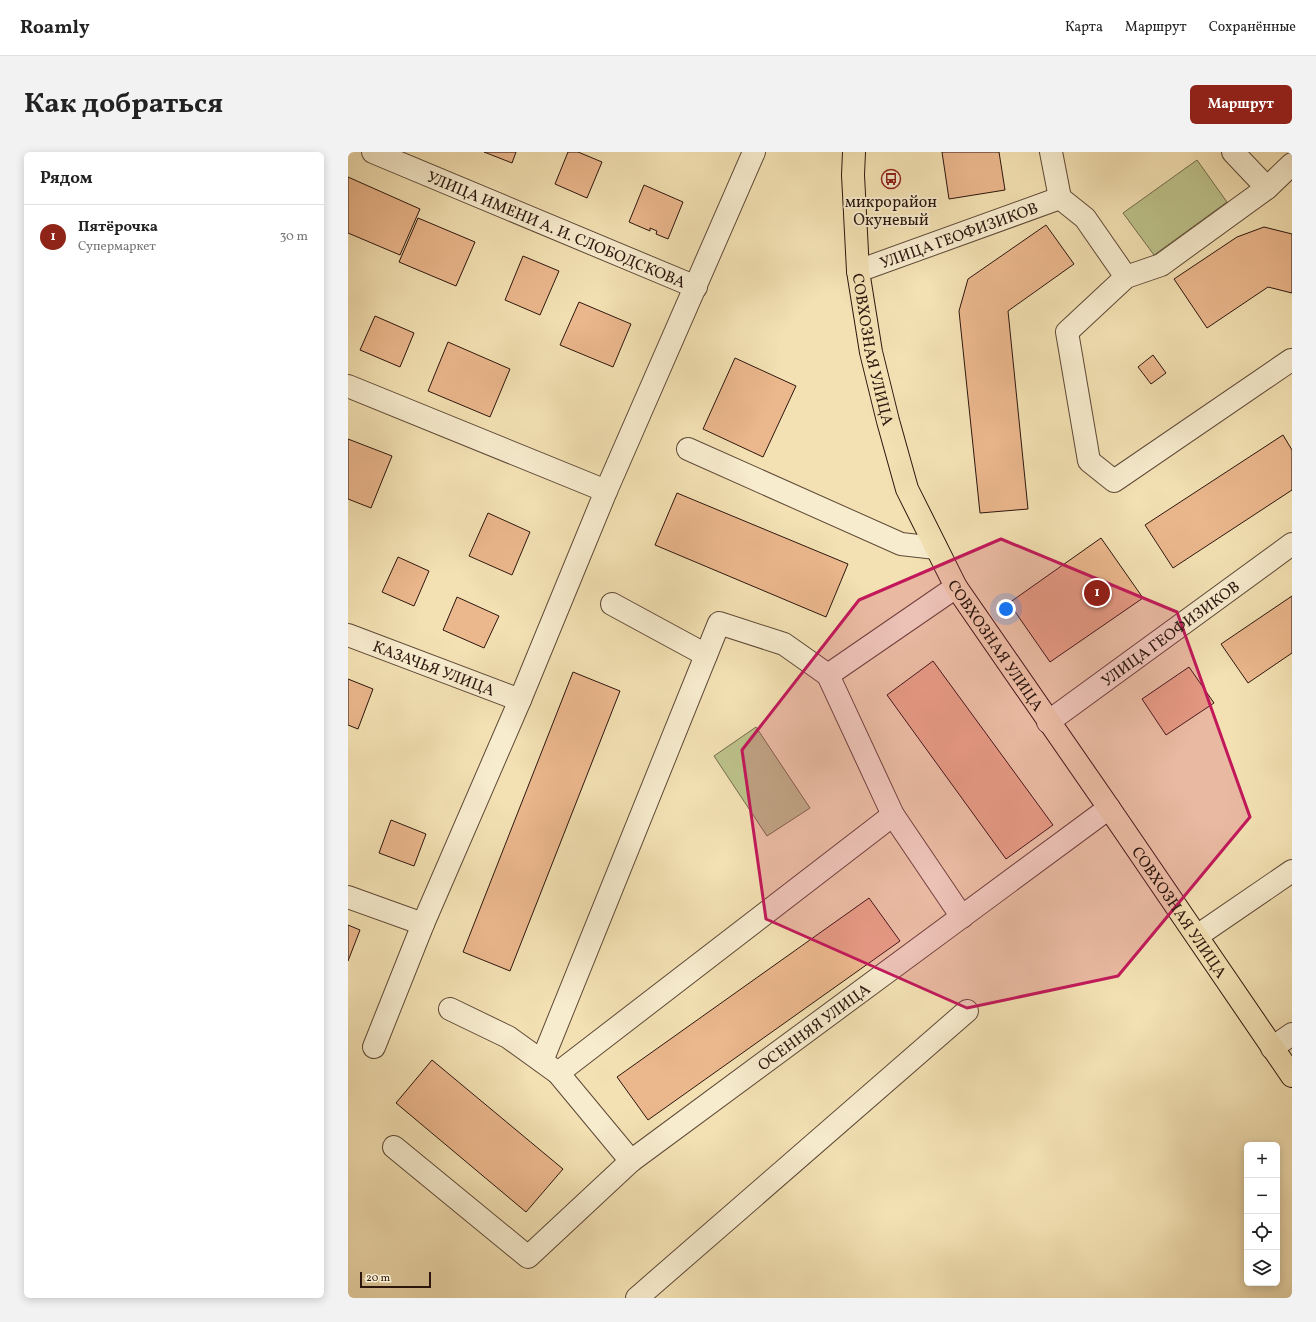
<!DOCTYPE html>
<html lang="ru">
<meta charset="utf-8">
<style>
:root{--surface:#fff;--page:#f2f2f2;--text:#222;--muted:#767676;--line:#e0e0e0;--accent:#8f2418}
body{margin:0;font-family:Vollkorn,serif;background:var(--page);color:var(--text)}
.controls{position:absolute;right:12px;bottom:12px;display:grid;overflow:hidden;border-radius:6px;box-shadow:0 2px 10px #0003}
.controls button{width:36px;height:36px;display:grid;place-items:center;padding:0;border:0;border-bottom:1px solid var(--line);background:var(--surface);color:var(--text);font:20px sans-serif}
.scale{position:absolute;left:12px;bottom:10px;width:71px;box-sizing:border-box;padding-left:4px;border:2px solid #2c160e;border-top:0;font-size:11px;line-height:14px;white-space:nowrap;color:#2c160e;-webkit-text-stroke:3px #f7ecce;paint-order:stroke}
.you{position:absolute;left:658px;top:457px;width:14px;height:14px;margin:-10px;border:3px solid #fff;border-radius:50%;background:#1a73e8;box-shadow:0 0 0 6px #1a73e833}
.badge{display:grid;place-items:center;width:26px;height:26px;border-radius:50%;background:var(--accent);color:#fff;font-size:13px;font-weight:700}
.pin{position:absolute;translate:-50% -50%;border:2px solid #fff;box-shadow:0 1px 4px #0006}
.list{margin:0;padding:0;list-style:none}
h2{display:flex;justify-content:space-between;align-items:center;height:52px;margin:0;padding:0 16px;font-size:17px}
h2 small{font-size:13px;font-weight:400;color:var(--muted)}
.list li{display:grid;grid-template-columns:26px 1fr auto;gap:12px;align-items:center;box-sizing:border-box;height:64px;padding:0 16px;border-top:1px solid var(--line)}
.list b{display:block;font-size:15px;white-space:nowrap}
.list p{margin:0;font-size:13px;white-space:nowrap;color:var(--muted)}
.list em{font-size:13px;font-style:normal;color:var(--muted)}
.icon{flex:none;width:22px;height:22px;fill:none;stroke:currentColor;stroke-width:2;stroke-linecap:round;stroke-linejoin:round}
.map{position:relative;flex:none;width:944px;height:1146px;overflow:hidden;border-radius:6px}
header{display:flex;align-items:center;gap:24px;box-sizing:border-box;height:56px;padding:0 20px;background:var(--surface);border-bottom:1px solid var(--line)}
header strong{font-size:19px}
nav{display:flex;gap:22px;margin-inline-start:auto;font-size:14px}
.intro{display:flex;align-items:center;justify-content:space-between;box-sizing:border-box;height:96px;padding:0 24px}
h1{margin:0;font-size:28px}
.button{padding:10px 18px;border-radius:6px;background:var(--accent);color:#fff;font-size:14px;font-weight:700}
main{display:flex;gap:24px;padding:0 24px}
aside{flex:1;background:var(--surface);border-radius:6px;box-shadow:0 2px 10px #0003}
.map>svg:first-child{display:block}
.green{fill:#bdc28b;stroke:#746c4c}
.building{fill:#ebb78d;stroke:#2c160e}
.lines{fill:none;stroke-linecap:round;stroke-linejoin:round}
.minor-casing{stroke:#5e4937;stroke-width:24}
.major-casing{stroke:#2c160e;stroke-width:24}
.minor{stroke:#f7ecce;stroke-width:22}
.major{stroke:#f3e1b3;stroke-width:22}
.marked{fill:#c2185b;fill-opacity:0.2;stroke:#c2185b;stroke-width:3;stroke-linejoin:round}
.labels{text-anchor:middle;stroke-width:4;stroke-linejoin:round;paint-order:stroke}
.poi-label{font-size:16px;fill:#2c160e;stroke:#f7ecce}
.street-label{font-size:16px;fill:#2c160e;stroke:#f7ecce}
</style>
<header>
<strong>Roamly</strong>
<nav><a>Карта</a><a>Маршрут</a><a>Сохранённые</a></nav>
</header>
<div class="intro"><h1>Как добраться</h1><a class="button">Маршрут</a></div>
<main>
<aside>
<h2>Рядом<small></small></h2>
<ul class="list">
<li><span class="badge">1</span><div><b>Пятёрочка</b><p>Супермаркет</p></div><em>30 m</em></li>
</ul>
</aside>
<div class="map">
<svg width="944" height="1146" viewBox="0 0 944 1146">
<rect width="100%" height="100%" fill="#f3e1b3"/>
<filter id="stains"><feTurbulence type="fractalNoise" baseFrequency=".005" numOctaves="4"/><feColorMatrix values="0 0 0 0 .2 0 0 0 0 .09 0 0 0 0 .02 0 0 0 .5 -.17"/></filter>
<radialGradient id="worn" r=".72"><stop offset=".6" stop-color="#630" stop-opacity="0"/><stop offset="1" stop-color="#630" stop-opacity=".3"/></radialGradient>
<path class="green" d="M 849,8 L 879,50 L 806,103 L 775,61 Z
M 408,575 L 462,656 L 419,684 L 366,604 Z"/>
<path class="building" d="M 136,0 L 168,0 L 164,11 Z
M 220,0 L 230,0 L 254,10 L 239,46 L 207,32 Z
M 594,0 L 651,0 L 657,38 L 601,47 Z
M 0,25 L 72,57 L 52,103 L 0,81 Z
M 296,33 L 335,50 L 320,87 L 308,82 L 309,79 L 302,76 L 302,79 L 281,70 Z
M 70,66 L 127,90 L 108,134 L 51,110 Z
M 698,73 L 726,112 L 660,159 L 680,357 L 632,361 L 611,159 L 620,127 Z
M 916,75 L 944,82 L 944,141 L 920,135 L 859,176 L 826,127 L 889,85 Z
M 175,104 L 211,119 L 192,163 L 157,148 Z
M 231,150 L 283,172 L 265,215 L 212,193 Z
M 27,164 L 66,181 L 52,215 L 12,198 Z
M 100,190 L 162,217 L 142,265 L 80,239 Z
M 805,203 L 818,221 L 803,232 L 790,215 Z
M 387,206 L 448,234 L 415,305 L 355,277 Z
M 935,283 L 944,298 L 944,338 L 825,416 L 797,373 Z
M 0,287 L 44,304 L 23,356 L 0,347 Z
M 329,341 L 500,412 L 478,465 L 307,393 Z
M 140,361 L 182,380 L 164,423 L 121,404 Z
M 753,386 L 795,446 L 702,510 L 661,451 Z
M 50,405 L 81,419 L 66,454 L 34,440 Z
M 944,444 L 944,501 L 900,531 L 873,492 Z
M 109,445 L 151,464 L 136,496 L 95,478 Z
M 585,509 L 705,673 L 658,707 L 539,543 Z
M 841,515 L 866,551 L 818,583 L 794,547 Z
M 225,520 L 272,539 L 162,819 L 115,800 Z
M 0,527 L 25,537 L 10,577 L 0,573 Z
M 43,668 L 78,682 L 66,714 L 31,701 Z
M 521,746 L 552,789 L 300,968 L 269,925 Z
M 0,773 L 12,778 L 0,809 Z
M 84,908 L 215,1017 L 178,1060 L 48,951 Z"/>
<g class="lines">
<g class="minor-casing">
<g id="minor">
<path id="s1" d="M 25,0 L 348,135"/>
<path d="M 703,0 L 712,46"/>
<path d="M 885,0 L 919,36"/>
<path d="M 944,12 L 919,36 L 813,113 L 778,125 L 719,180 L 741,309 L 766,329 L 943,208 L 944,210"/>
<path id="s2" d="M 510,119 L 712,46 L 737,66 L 778,125"/>
<path d="M 0,234 L 258,339"/>
<path d="M 340,297 L 553,392 L 588,396"/>
<path d="M 264,452 L 358,503"/>
<path id="s3" d="M 0,483 L 172,548"/>
<path d="M 480,523 L 608,435"/>
<path id="s4" d="M 700,570 L 944,392"/>
<path d="M 0,745 L 75,772"/>
<path d="M 849,784 L 944,719"/>
<path d="M 102,857 L 160,885 L 210,921 L 545,663"/>
<path d="M 26,895 L 75,772 L 172,548 L 258,339 L 406,0"/>
<path d="M 924,896 L 944,882"/>
<path d="M 194,909 L 371,471 L 436,492 L 480,523 L 545,663 L 614,765"/>
<path d="M 210,921 L 283,1009"/>
<path id="s5" d="M 46,995 L 180,1105 L 283,1009 L 761,656"/>
<path d="M 289,1146 L 619,859"/>
</g>
</g>
<g class="major-casing">
<g id="major">
<path id="s6" d="M 506,0 L 505,23 L 510,119 L 523,200 L 540,269 L 559,337 L 608,435 L 761,656 L 944,924"/>
</g>
</g>
<use href="#minor" class="minor"/>
<use href="#major" class="major"/>
</g>
<path class="marked" d="M 653,387 L 829,460 L 902,665 L 770,824 L 619,856 L 418,767 L 394,598 L 511,448 Z"/>
<defs>
<g id="bus-ring" transform="scale(1)"><circle r="9.5" fill="#f7ecce" stroke="#8f2418" stroke-width="1.5"/><path d="M-5-6H5V4H4V6H2V4H-2V6H-4V4H-5ZM-3.5-4V0h7V-4ZM-3.5 1.2v1.5H-2V1.2ZM2 1.2v1.5H3.5V1.2Z" fill="#8f2418"/></g>
</defs>
<g fill-rule="evenodd">
<use href="#bus-ring" x="543" y="27"/>
</g>
<g class="labels">
<g class="poi-label">
<text x="543" y="55">микрорайон<tspan x="543" dy="18">Окуневый</tspan></text>
</g>
<g class="street-label">
<text dy="6" stroke="none"><textPath href="#s1" startOffset="199">УЛИЦА ИМЕНИ А. И. СЛОБОДСКОВА</textPath></text>
<text dy="6" stroke="none"><textPath href="#s2" startOffset="107">УЛИЦА ГЕОФИЗИКОВ</textPath></text>
<text dy="6" stroke="none"><textPath href="#s6" startOffset="199">СОВХОЗНАЯ УЛИЦА</textPath></text>
<text dy="6" stroke="none"><textPath href="#s4" startOffset="151">УЛИЦА ГЕОФИЗИКОВ</textPath></text>
<text dy="6" stroke="none"><textPath href="#s6" startOffset="523">СОВХОЗНАЯ УЛИЦА</textPath></text>
<text dy="6" stroke="none"><textPath href="#s3" startOffset="92">КАЗАЧЬЯ УЛИЦА</textPath></text>
<text dy="6" stroke="none"><textPath href="#s6" startOffset="847">СОВХОЗНАЯ УЛИЦА</textPath></text>
<text dy="6" stroke="none"><textPath href="#s5" startOffset="541">ОСЕННЯЯ УЛИЦА</textPath></text>
</g>
</g>
<rect width="100%" height="100%" filter="url(#stains)"/>
<rect width="100%" height="100%" fill="url(#worn)"/>
</svg>
<div class="controls">
<button>+</button>
<button>−</button>
<button><svg class="icon" aria-label="locate" viewBox="0 0 24 24"><circle cx="12" cy="12" r="6"/><path d="M12 2v4M12 18v4M2 12h4M18 12h4"/></svg></button>
<button><svg class="icon" aria-label="layers" viewBox="0 0 24 24"><path d="M12 4l9 5-9 5-9-5zM3 14l9 5 9-5"/></svg></button>
</div>
<div class="scale">20 m</div>
<div class="you"></div>
<div class="pin badge" style="left:749px;top:441px">1</div>
</div>
</main>
